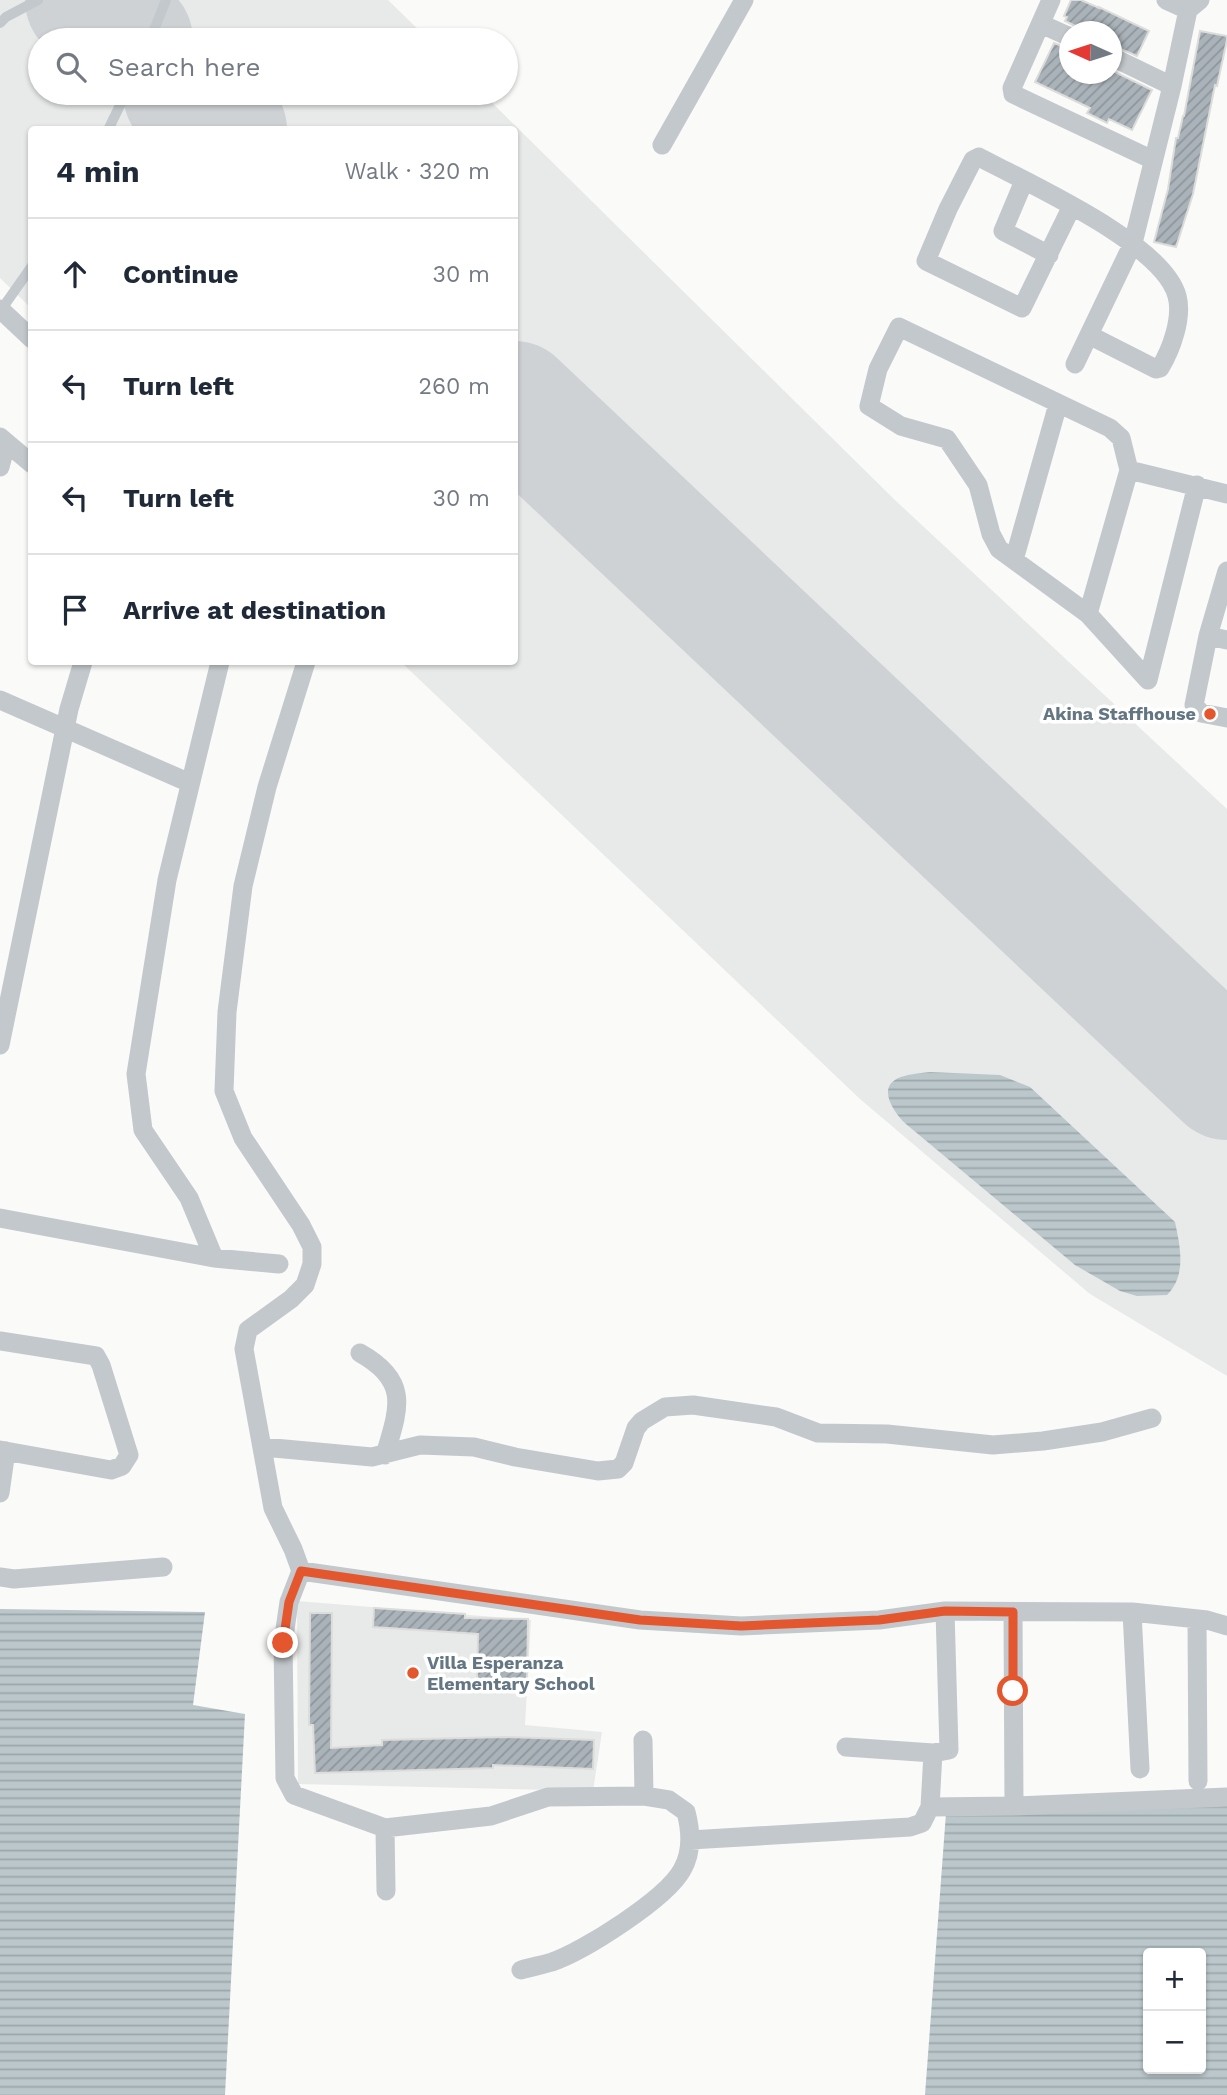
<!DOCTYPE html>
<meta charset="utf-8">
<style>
:root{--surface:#fff;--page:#f2f2f3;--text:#1f2937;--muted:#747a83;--line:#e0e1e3}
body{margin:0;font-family:"Work Sans",sans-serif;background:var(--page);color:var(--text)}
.controls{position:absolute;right:21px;bottom:21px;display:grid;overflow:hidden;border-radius:7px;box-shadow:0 2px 5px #0004}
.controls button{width:63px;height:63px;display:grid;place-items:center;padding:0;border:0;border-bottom:2px solid var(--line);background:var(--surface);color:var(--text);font:35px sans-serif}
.compass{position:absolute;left:1059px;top:21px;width:63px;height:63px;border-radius:50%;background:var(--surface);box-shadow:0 2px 5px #0004;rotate:273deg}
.stop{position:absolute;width:21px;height:21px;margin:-16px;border:5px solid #e4572e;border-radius:50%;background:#fff}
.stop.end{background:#e4572e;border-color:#fff;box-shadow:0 2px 7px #0008}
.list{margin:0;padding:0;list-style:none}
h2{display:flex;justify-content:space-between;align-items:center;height:91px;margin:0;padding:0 28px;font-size:30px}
h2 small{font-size:23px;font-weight:400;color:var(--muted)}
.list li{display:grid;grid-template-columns:46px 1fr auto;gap:21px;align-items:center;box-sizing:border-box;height:112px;padding:0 28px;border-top:2px solid var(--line)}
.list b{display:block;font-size:26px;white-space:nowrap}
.list em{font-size:23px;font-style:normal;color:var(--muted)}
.icon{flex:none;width:38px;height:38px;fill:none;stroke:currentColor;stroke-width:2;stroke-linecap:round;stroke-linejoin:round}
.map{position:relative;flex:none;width:1227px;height:2095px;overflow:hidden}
.search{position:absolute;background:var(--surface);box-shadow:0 2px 5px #0004;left:28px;top:28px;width:490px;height:77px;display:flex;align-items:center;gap:18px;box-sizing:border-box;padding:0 24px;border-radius:38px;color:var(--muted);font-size:26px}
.panel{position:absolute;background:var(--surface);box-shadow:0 2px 5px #0004;left:28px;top:126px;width:490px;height:539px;border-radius:7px}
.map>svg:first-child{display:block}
.built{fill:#e8e9e9}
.water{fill:url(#water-rules);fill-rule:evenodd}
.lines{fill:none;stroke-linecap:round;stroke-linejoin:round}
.runway{stroke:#ced2d4;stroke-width:126}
.building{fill:url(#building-hatch);stroke:#dcdcda;stroke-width:2}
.service{stroke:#c3c8cc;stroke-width:10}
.minor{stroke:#c3c8cc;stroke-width:19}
.route{stroke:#e4572e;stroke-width:9}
.poi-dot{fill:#e4572e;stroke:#fff;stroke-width:2.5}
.labels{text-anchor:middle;stroke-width:7;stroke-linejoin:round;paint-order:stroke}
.poi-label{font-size:18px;font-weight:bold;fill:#657683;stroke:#fff;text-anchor:end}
</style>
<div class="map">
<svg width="1227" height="2095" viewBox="0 0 1227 2095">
<defs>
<pattern id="water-rules" width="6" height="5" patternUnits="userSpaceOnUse" patternTransform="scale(1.75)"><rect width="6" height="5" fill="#bbc7cb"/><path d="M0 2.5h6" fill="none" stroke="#9ca6aa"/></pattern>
<pattern id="building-hatch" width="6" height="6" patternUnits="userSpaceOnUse" patternTransform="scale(1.75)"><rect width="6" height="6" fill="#aab3b9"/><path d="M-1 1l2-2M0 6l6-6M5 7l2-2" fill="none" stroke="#8e969c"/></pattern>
</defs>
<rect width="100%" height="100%" fill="#fafaf8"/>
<path class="built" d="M 0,0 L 388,0 L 429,40 L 40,40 L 40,93 L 482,93 L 896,501 L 1227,809 L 1227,1376 L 1090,1294 L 860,1099 L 401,662 L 514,662 L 514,130 L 32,130 L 31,308 L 0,278 Z
M 297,1601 L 531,1620 L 525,1725 L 602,1732 L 593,1791 L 298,1784 Z"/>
<path class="water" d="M 930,1072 L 1000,1075 L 1030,1087 L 1175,1222 C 1180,1246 1187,1275 1167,1295 L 1137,1296 L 1120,1291 L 1075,1265 L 906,1124 C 894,1113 875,1086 901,1077 C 910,1074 921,1073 930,1072 Z
M 0,1609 L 205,1612 L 193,1705 L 245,1714 L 225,2095 L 0,2095 Z
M 1227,1803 L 1227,2095 L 925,2095 L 946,1813 ZM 1148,1953 L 1201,1953 L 1201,2069 L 1148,2069 Z"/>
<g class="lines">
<path class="runway" d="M 88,0 L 130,40
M 186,93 L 224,130
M 514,404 L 1227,1077"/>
</g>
<path class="building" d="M 1071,0 L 1081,0 L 1099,8 L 1099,7 L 1149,31 L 1137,56 L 1111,45 L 1111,32 L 1088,32 L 1065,21 L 1067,17 L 1064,16 Z
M 1200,31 L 1227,36 L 1227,40 L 1217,86 L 1215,85 L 1193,194 L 1176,247 L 1154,242 L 1168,189 L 1176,138 L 1178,138 L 1183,116 L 1184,116 Z
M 1054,43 L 1069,49 L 1069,74 L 1111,74 L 1111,70 L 1152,90 L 1132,130 L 1109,119 L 1107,123 L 1087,113 L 1090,108 L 1035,82 Z
M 374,1608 L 465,1614 L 465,1618 L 528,1619 L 527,1683 L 477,1682 L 478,1634 L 373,1627 Z
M 310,1613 L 332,1613 L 331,1748 L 382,1745 L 382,1740 L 505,1737 L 594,1740 L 593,1769 L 493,1765 L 493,1768 L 315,1773 L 313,1725 L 309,1725 Z"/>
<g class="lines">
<path class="service" d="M 0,23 L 6,17 L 38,0
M 150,40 L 166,0
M 108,130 L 126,93
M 1,310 L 32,266"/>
<path class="minor" d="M 1051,0 L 1012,88 L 1013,94 L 1153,160
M 1166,0 L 1188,10
M 1041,24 L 1070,37
M 1112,57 L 1172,86
M 662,145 L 744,0
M 1024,181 L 1003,231 L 1049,255
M 1072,206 L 1022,308 L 926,261 L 948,209 L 973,160 L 979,157 C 1027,183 1163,243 1177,296 C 1183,318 1171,350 1160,368 L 1156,369 L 1091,336
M 0,309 L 32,339
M 1075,364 L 1133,243 L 1172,86 L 1188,10 L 1200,0
M 0,437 L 32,464
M 0,467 L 6,444
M 1014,560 L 1058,404
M 1227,571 L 1208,636 L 1194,705 L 1201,713 L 1227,718
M 1088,614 L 1129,470
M 1208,636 L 1227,640
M 306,662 L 267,787 L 243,886 L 227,1012 L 224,1091 L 243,1138 L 301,1225 L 312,1247 L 312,1264 L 305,1285 L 291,1299 L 248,1330 L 244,1349 L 273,1508 L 293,1549 L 301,1571 L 289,1602 L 283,1643 L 285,1778 L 294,1795 L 385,1828 L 491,1816 L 548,1797 L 644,1796 L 669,1800 L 686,1812 C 691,1831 692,1853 682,1870 C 666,1899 584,1951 552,1962 C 542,1965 531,1967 521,1970
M 1148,680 L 1088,614 L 999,549 L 991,534 L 978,485 L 947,439 L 901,426 L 869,406 L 878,369 L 899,327 L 1110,428 L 1121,438 L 1129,470 L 1227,494
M 1148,680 L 1197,485
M 0,700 L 190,783
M 0,1045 L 69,709 L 83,662
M 0,1218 L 214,1258 L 279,1264
M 214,1258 L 189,1198 L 143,1130 L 136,1074 L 167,880 L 220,662
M 0,1341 L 96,1356 L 101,1365 L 129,1455 L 122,1466 L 111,1470 L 0,1450
M 360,1353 C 410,1381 399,1408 385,1455
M 263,1447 L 372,1457 L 420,1445 L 474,1447 L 515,1457 L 598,1471 L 618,1469 L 624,1463 L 636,1428 L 642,1421 L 665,1407 L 693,1405 L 776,1417 L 818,1433 L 887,1434 L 993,1445 L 1043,1441 L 1102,1432 L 1152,1418
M 0,1493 L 6,1451
M 301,1571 L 640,1620 L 741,1626 L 879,1620 L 945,1611 L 1132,1612 L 1207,1620 L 1227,1626
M 0,1577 L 14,1579 L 163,1567
M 1013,1612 L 1014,1806
M 1132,1612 L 1140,1769
M 1197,1619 L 1198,1781
M 643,1740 L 644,1796
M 846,1747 L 933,1753 L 949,1750 L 945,1611
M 930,1807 L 1014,1806 L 1227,1797
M 385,1828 L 386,1891
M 690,1840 L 910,1827 L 922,1823 L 930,1807 L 933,1753"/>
</g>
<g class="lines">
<path class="route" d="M 283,1643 L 289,1602 L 301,1571 L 640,1620 L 741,1626 L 879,1620 L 945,1611 L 1013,1612 L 1013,1691"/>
</g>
<g class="poi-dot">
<circle cx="1210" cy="714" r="7"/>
<circle cx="413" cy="1673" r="7"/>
</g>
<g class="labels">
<g class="poi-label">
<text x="1196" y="720">Akina Staffhouse</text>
<text x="427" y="1669" text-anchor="start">Villa Esperanza<tspan x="427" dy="21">Elementary School</tspan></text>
</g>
</g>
</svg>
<div class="controls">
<button>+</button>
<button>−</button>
</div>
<svg class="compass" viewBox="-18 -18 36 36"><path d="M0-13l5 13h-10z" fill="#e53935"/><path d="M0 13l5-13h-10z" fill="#747a83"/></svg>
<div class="stop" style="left:1013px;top:1691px"></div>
<div class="stop end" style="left:283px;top:1643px"></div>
<div class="search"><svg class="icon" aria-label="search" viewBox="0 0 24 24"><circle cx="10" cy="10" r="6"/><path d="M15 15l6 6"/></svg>Search here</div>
<section class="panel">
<h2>4 min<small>Walk · 320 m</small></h2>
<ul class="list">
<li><svg class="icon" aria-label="ahead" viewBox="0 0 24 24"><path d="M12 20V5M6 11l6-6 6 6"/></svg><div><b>Continue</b></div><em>30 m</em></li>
<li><svg class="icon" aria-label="left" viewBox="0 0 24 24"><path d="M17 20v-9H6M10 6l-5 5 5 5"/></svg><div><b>Turn left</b></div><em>260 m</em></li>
<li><svg class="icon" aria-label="left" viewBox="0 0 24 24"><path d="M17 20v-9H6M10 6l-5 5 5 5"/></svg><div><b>Turn left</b></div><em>30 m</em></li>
<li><svg class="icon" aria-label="arrive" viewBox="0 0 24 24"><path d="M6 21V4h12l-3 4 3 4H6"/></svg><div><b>Arrive at destination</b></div></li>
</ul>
</section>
</div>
